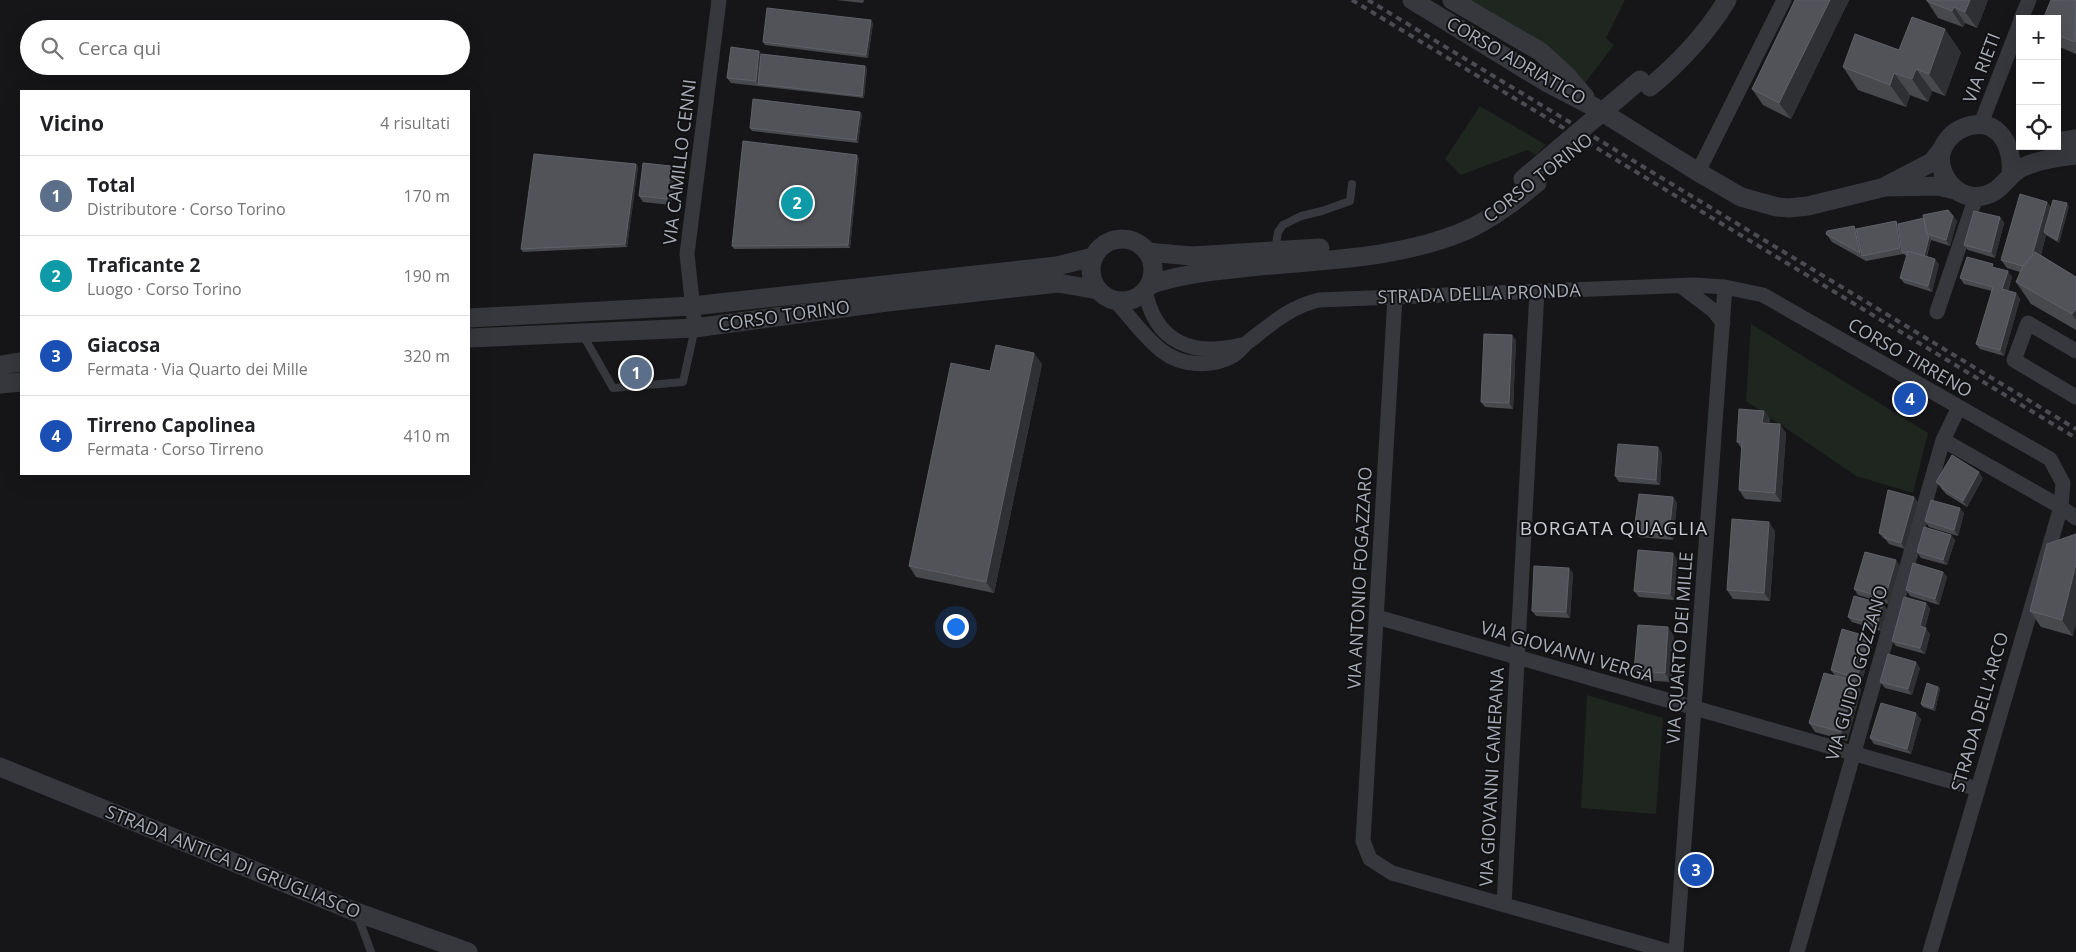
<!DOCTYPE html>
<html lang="it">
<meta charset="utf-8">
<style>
:root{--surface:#fff;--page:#f2f2f2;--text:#202124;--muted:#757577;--line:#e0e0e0;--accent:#7e622b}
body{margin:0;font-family:"Open Sans",sans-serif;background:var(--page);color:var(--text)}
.controls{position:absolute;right:15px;top:15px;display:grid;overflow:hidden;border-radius:0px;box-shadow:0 5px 20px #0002}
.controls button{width:45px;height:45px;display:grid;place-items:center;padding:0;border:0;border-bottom:1px solid var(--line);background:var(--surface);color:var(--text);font:25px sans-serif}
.you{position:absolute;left:955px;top:626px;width:18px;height:18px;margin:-12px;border:4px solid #fff;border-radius:50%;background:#1a73e8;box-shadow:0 0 0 8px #1a73e833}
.badge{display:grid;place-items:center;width:32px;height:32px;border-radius:50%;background:var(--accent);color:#fff;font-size:16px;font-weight:700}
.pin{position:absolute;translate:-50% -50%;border:2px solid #fff;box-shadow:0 1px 5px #0006}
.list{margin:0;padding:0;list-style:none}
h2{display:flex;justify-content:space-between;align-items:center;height:65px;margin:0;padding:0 20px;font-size:21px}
h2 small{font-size:16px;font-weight:400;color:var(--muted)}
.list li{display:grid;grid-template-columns:32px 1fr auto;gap:15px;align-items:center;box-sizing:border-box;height:80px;padding:0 20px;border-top:1px solid var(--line)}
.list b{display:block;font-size:19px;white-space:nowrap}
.list p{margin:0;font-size:16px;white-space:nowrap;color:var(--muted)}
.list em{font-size:16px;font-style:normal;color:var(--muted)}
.icon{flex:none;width:28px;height:28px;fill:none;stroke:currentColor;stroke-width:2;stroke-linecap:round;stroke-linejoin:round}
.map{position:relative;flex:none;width:2076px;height:952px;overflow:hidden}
.search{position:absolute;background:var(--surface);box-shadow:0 5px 20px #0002;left:20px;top:20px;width:450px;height:55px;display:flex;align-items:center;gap:12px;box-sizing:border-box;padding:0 18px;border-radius:28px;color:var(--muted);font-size:19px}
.panel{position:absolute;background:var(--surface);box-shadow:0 5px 20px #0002;left:20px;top:90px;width:450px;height:385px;border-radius:0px}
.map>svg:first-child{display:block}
.green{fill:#1e261f}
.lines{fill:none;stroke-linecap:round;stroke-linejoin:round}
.service{stroke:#37383d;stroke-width:8}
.minor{stroke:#37383d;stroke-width:15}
.tertiary{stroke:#37383d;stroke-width:19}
.rail{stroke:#4a4c52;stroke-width:4;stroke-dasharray:6 5;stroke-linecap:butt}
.tertiary-bridge{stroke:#37383d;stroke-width:19}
.wall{fill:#47494d}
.shaded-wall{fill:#2f3033}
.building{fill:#525359;stroke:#5f6168}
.labels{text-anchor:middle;stroke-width:4;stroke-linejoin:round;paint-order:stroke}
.street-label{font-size:18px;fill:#a8adb8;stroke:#111113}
.neighbourhood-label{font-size:19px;letter-spacing:1px;fill:#c9ccd4;stroke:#111113}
</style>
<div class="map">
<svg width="2076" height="952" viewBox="0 0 2076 952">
<rect width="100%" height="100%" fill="#161618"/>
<path class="green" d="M 1468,0 L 1625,0 L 1606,38 L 1614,45 L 1585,83 Z
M 1480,106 L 1546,145 L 1536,155 L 1527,150 L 1461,175 L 1445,159 Z
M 1751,324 L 1928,433 L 1913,493 L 1856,476 L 1746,401 Z
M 1587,695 L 1663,718 L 1656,814 L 1581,808 Z"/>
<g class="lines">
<path class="service" d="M 1275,250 L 1278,232 L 1283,225 L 1301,216 L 1322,211 L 1350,201 L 1352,184
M 583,335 L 613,388 L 683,382 L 695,328
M 357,914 L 371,952"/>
<path class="minor" d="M 2021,19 L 2029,0
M 1980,126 L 2020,23
M 1698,172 L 1784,0
M 1681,286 L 1714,311 L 1723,323
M 1145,290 C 1155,343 1193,357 1241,345
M 1395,297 L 1363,841 L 1370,859 L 1392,873 L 1671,952
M 1115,300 C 1130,317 1144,337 1162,351 C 1181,366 1212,368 1234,355 C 1239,352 1243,346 1248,342 C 1270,325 1291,306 1319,300 L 1694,285 L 1725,287 L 1763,295 L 2050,459 L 2063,483 L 2061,507 L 1930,952
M 1937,312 L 1976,197
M 695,328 L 687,254 L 719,0
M 2076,351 L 2028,323 L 2014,360 L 2076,397
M 1943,440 L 2061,507 L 2076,518
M 1377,617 L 1978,789
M 1504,905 L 1537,291
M 1676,952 L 1725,287
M 1797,952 L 1943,440 L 1959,407"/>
<path class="tertiary" d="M 1412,0 L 1546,82 L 1594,107 L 1698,172 L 1741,197 L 1777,207 L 1789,208 L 1808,206 L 1885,187 L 1938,186 L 1955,190
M 1452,0 L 1541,52 L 1566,75 L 1585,97
M 1650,87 C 1680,62 1707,33 1727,0
M 2057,142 L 2076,139
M 2011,174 C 2014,142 1994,112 1959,130 C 1951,134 1943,144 1941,153 C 1939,166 1943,176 1951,185 C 1962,198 1980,200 1995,191 C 2005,184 2010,174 2021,168 C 2038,160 2057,157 2076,155
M 1886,186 L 1932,162 L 1942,149
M1091 270a31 31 0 1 1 62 0a31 31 0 1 1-62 0Z
M 1147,252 L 1192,256 L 1320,248
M 1149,285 C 1183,273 1216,271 1250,267 C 1322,260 1400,259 1467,230 C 1493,218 1515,201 1537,183
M 469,318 L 692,306 L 1057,266 L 1093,257
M 469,338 L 695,328 L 887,302 L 1058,283 L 1098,290
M 0,365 L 21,362
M 0,384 L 21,382
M 0,767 L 356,912 L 468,952"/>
<path class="rail" d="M 1352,0 L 2076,438
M 1368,0 L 2076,429"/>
<path class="tertiary-bridge" d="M 1523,179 L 1640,80"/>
</g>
<path class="wall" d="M 836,0 L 864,0 L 863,3 Z
M 1795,0 L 1849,0 L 1791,119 L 1763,105 L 1752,89 Z
M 1988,0 L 1977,28 L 1965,23 L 1963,27 L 1938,18 L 1927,1 Z
M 2076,0 L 2076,54 L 2057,46 L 2057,19 Z
M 873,23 L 868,58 L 765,45 L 763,42 Z
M 759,51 L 761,54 L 867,68 L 864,98 L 731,83 L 727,78 Z
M 1961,52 L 1945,96 L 1932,91 L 1928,102 L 1910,95 L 1906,107 L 1858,90 L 1843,67 Z
M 862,114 L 858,143 L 752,131 L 750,128 Z
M 859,158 L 850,248 L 734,249 L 732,246 Z
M 636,164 L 638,167 L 627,247 L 523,252 L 521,249 Z
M 675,172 L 671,205 L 643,202 L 639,196 Z
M 2047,202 L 2051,208 L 2069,206 L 2059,243 L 2046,235 L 2041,255 L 2076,277 L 2076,330 L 2031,304 L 2016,282 L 2020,272 L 2007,268 L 2001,260 Z
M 1953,216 L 1957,221 L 1950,246 L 1931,240 L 1927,256 L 1939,264 L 1932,292 L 1904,283 L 1900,278 L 1907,256 L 1903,254 L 1866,261 L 1832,242 L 1826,234 L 1854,226 L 1856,229 L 1896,221 L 1898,224 Z
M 2000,217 L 2004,223 L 1995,258 L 1968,250 L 1964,245 Z
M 1996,268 L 2012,277 L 2008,291 L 2016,293 L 2020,299 L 2004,356 L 1980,349 L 1976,344 L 1992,291 L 1964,284 L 1960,278 Z
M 1516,340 L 1513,409 L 1485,407 L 1481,402 Z
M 1042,364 L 994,593 L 916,577 L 909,566 Z
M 1764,411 L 1770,419 L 1769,423 L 1786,433 L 1781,502 L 1745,499 L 1739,490 L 1742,449 L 1737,442 Z
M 1662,453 L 1660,485 L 1619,482 L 1615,476 Z
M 1983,478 L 1967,507 L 1946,494 L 1936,482 Z
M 1673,497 L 1677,503 L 1673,540 L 1639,537 L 1634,531 Z
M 1914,497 L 1918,503 L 1905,549 L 1889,544 L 1885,539 L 1883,538 L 1879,533 Z
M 1964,513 L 1958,536 L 1929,527 L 1925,521 Z
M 1775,531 L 1770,601 L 1733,599 L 1727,590 Z
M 2076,534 L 2073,636 L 2041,627 L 2030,611 Z
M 1951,535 L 1955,540 L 1947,565 L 1921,558 L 1917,552 Z
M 1677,559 L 1674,600 L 1639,597 L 1634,591 Z
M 1900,566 L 1889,604 L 1858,595 L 1854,589 Z
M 1943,572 L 1947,577 L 1939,605 L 1910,596 L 1906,590 Z
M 1573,573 L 1570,618 L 1536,616 L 1532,611 Z
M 1926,603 L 1930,609 L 1925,628 L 1930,634 L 1925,654 L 1896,646 L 1892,641 Z
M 1887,609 L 1881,631 L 1852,622 L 1848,617 Z
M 1674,636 L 1671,682 L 1640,680 L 1634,671 Z
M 1873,643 L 1861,684 L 1856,682 L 1861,690 L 1847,741 L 1815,732 L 1809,723 L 1835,676 L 1831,670 Z
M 1920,668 L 1912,695 L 1885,688 L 1880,682 Z
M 1938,687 L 1940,689 L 1935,711 L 1923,707 L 1921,704 Z
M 1921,719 L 1911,754 L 1874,744 L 1870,738 Z"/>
<path class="shaded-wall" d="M 1830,0 L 1849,0 L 1791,119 L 1779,103 Z
M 1970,0 L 1988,0 L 1977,28 L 1965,12 Z
M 1954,7 L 1965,23 L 1963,27 L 1952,11 Z
M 871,20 L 873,23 L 868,58 L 866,55 Z
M 1945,29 L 1961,52 L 1945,96 L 1929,74 Z
M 759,51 L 763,57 L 758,84 L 756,81 Z
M 865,66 L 867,68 L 864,98 L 862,96 Z
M 1916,69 L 1932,91 L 1928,102 L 1912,79 Z
M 1894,73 L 1910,95 L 1906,107 L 1890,85 Z
M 860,112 L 862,114 L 858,143 L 856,140 Z
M 857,155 L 859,158 L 850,248 L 848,245 Z
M 636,164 L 638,167 L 627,247 L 625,244 Z
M 671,166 L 675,172 L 671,205 L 667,199 Z
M 2047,202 L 2053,210 L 2044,232 L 2046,235 L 2035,276 L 2029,267 Z
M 2067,203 L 2069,206 L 2059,243 L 2057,240 Z
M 1953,216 L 1957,221 L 1950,246 L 1946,240 Z
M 2000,217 L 2004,223 L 1995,258 L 1991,252 Z
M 1896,221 L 1900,226 L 1902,252 L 1900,248 Z
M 1854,226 L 1860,234 L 1862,256 L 1866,261 L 1860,253 Z
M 1929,237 L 1931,240 L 1925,260 L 1923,258 Z
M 1935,259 L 1939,264 L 1932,292 L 1928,286 Z
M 2008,271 L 2012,277 L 2006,295 L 2002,289 Z
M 2016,293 L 2020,299 L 2004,356 L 2000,350 Z
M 2076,309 L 2076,320 L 2072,314 Z
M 1512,335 L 1516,340 L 1513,409 L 1509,403 Z
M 1034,353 L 1042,364 L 994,593 L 986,582 Z
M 1764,411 L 1770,419 L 1768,431 L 1762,423 Z
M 1780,424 L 1786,433 L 1781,502 L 1775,493 Z
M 1658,447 L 1662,453 L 1660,485 L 1656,480 Z
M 1979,472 L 1983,478 L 1967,507 L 1963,501 Z
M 1673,497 L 1677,503 L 1673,540 L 1669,535 Z
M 1914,497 L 1918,503 L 1905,549 L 1901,543 Z
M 1960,508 L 1964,513 L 1958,536 L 1954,530 Z
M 1769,522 L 1775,531 L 1770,601 L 1764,593 Z
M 1951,535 L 1955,540 L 1947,565 L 1943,560 Z
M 1673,553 L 1677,559 L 1674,600 L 1670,594 Z
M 1896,560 L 1900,566 L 1889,604 L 1885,598 Z
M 2076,564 L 2076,625 L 2073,636 L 2062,620 Z
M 1569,568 L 1573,573 L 1570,618 L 1566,612 Z
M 1943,572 L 1947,577 L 1939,605 L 1935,599 Z
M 1926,603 L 1930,609 L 1924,632 L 1920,626 Z
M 1883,604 L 1887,609 L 1881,631 L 1877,625 Z
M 1668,627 L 1674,636 L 1671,682 L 1665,673 Z
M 1926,628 L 1930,634 L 1925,654 L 1920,648 Z
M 1869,637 L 1873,643 L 1861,684 L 1857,678 Z
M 1916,662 L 1920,668 L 1912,695 L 1908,689 Z
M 1855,681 L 1861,690 L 1847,741 L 1841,732 Z
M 1938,687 L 1940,689 L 1935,711 L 1933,708 Z
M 1916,713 L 1921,719 L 1911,754 L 1907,749 Z"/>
<path class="building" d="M 1795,0 L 1830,0 L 1779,103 L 1752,89 Z
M 1927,0 L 1970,0 L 1965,12 L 1954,7 L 1952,11 L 1927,1 Z
M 2051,0 L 2076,0 L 2075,42 L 2057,35 L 2057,19 L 2043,19 Z
M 767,8 L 871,20 L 866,55 L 763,42 Z
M 1912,17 L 1945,29 L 1929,74 L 1916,69 L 1912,79 L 1894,73 L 1890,85 L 1843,67 L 1855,34 L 1899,50 Z
M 731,47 L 759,51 L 756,81 L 727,78 Z
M 761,54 L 865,66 L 862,96 L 758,84 Z
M 753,99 L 860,112 L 856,140 L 750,128 Z
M 743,141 L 857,155 L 848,245 L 732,246 Z
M 534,154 L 636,164 L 625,244 L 521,249 Z
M 643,163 L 671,166 L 667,199 L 639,196 Z
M 2020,194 L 2047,202 L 2032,256 L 2023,266 L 2001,260 Z
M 2053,200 L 2067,203 L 2057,240 L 2044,232 Z
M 1948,210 L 1953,216 L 1946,240 L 1927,234 L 1923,215 Z
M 1974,211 L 2000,217 L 1991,252 L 1964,245 Z
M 1924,218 L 1927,234 L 1929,237 L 1924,256 L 1908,251 L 1907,253 L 1902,252 L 1898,224 Z
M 1896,221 L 1900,248 L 1862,256 L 1856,229 Z
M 1854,226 L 1860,253 L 1826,234 L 1827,231 Z
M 1908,251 L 1935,259 L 1928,286 L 1900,278 Z
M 2035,252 L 2076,277 L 2076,309 L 2072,314 L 2016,282 L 2023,266 Z
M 1967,257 L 1993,264 L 1992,267 L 2008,271 L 2002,289 L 2016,293 L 2000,350 L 1976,344 L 1993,287 L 1960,278 Z
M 1484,334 L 1512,335 L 1509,403 L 1481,402 Z
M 996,345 L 1034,353 L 986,582 L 909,566 L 951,363 L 990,371 Z
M 1739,409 L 1764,411 L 1762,423 L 1780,424 L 1775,493 L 1739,490 L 1742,442 L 1737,442 Z
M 1618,444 L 1658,447 L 1656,480 L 1615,476 Z
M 1952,455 L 1979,472 L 1963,501 L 1942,488 L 1943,486 L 1936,482 Z
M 1888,490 L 1914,497 L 1901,543 L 1885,538 L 1885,535 L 1879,533 Z
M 1639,494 L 1673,497 L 1669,535 L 1634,531 Z
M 1931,500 L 1960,508 L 1954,530 L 1925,521 Z
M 1732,519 L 1769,522 L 1764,593 L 1727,590 Z
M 1924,527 L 1951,535 L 1943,560 L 1917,552 Z
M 2076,534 L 2076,564 L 2062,620 L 2030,611 L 2047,544 Z
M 1638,550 L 1673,553 L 1670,594 L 1634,591 Z
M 1865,552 L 1896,560 L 1885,598 L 1854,589 Z
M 1913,563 L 1943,572 L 1935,599 L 1906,590 Z
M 1534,566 L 1569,568 L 1566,612 L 1532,611 Z
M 1854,596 L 1883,604 L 1877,625 L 1848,617 Z
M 1904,597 L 1926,603 L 1920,626 L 1926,628 L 1920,648 L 1892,641 Z
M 1638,625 L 1668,627 L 1665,673 L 1634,671 Z
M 1842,629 L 1869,637 L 1857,678 L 1831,670 Z
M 1888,654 L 1916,662 L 1908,689 L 1880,682 Z
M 1824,673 L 1855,681 L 1841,732 L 1809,723 Z
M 1927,683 L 1938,687 L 1933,708 L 1921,704 Z
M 1881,703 L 1916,713 L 1907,749 L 1870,738 Z"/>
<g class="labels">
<g class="street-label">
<text transform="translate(1516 61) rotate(30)" y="6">CORSO ADRIATICO</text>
<text transform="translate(1982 68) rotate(-69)" y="6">VIA RIETI</text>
<text transform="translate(680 162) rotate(-83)" y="6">VIA CAMILLO CENNI</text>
<text transform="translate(1538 178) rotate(-38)" y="6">CORSO TORINO</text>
<text transform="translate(1479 294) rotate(-2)" y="6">STRADA DELLA PRONDA</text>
<text transform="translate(784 316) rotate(-8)" y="6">CORSO TORINO</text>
<text transform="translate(1910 358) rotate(30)" y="6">CORSO TIRRENO</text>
<text transform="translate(1360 578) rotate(-87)" y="6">VIA ANTONIO FOGAZZARO</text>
<text transform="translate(1680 648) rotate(-86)" y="6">VIA QUARTO DEI MILLE</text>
<text transform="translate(1567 652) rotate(16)" y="6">VIA GIOVANNI VERGA</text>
<text transform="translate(1857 673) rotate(-74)" y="6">VIA GUIDO GOZZANO</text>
<text transform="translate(1980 712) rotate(-74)" y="6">STRADA DELL'ARCO</text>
<text transform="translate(1492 777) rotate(-87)" y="6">VIA GIOVANNI CAMERANA</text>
<text transform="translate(233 862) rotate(22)" y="6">STRADA ANTICA DI GRUGLIASCO</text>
</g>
<g class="neighbourhood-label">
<text x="1614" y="535">BORGATA QUAGLIA</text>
</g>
</g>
</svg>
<div class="controls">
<button>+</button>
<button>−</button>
<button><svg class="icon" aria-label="locate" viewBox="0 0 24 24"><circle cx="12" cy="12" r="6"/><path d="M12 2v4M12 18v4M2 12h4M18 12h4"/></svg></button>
</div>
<div class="you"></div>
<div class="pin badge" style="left:636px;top:373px;background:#5c6f8a">1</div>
<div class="pin badge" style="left:797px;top:203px;background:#0f9aa8">2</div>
<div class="pin badge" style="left:1696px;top:870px;background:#1a4fb4">3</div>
<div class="pin badge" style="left:1910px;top:399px;background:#1a4fb4">4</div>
<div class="search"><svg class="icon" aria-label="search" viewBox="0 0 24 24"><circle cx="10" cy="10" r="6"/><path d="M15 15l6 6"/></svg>Cerca qui</div>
<section class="panel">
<h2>Vicino<small>4 risultati</small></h2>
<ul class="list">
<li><span class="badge" style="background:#5c6f8a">1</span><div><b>Total</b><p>Distributore · Corso Torino</p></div><em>170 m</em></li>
<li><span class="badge" style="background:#0f9aa8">2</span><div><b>Traficante 2</b><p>Luogo · Corso Torino</p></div><em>190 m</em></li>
<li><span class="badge" style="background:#1a4fb4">3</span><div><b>Giacosa</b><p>Fermata · Via Quarto dei Mille</p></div><em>320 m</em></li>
<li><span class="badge" style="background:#1a4fb4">4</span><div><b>Tirreno Capolinea</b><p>Fermata · Corso Tirreno</p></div><em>410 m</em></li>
</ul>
</section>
</div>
